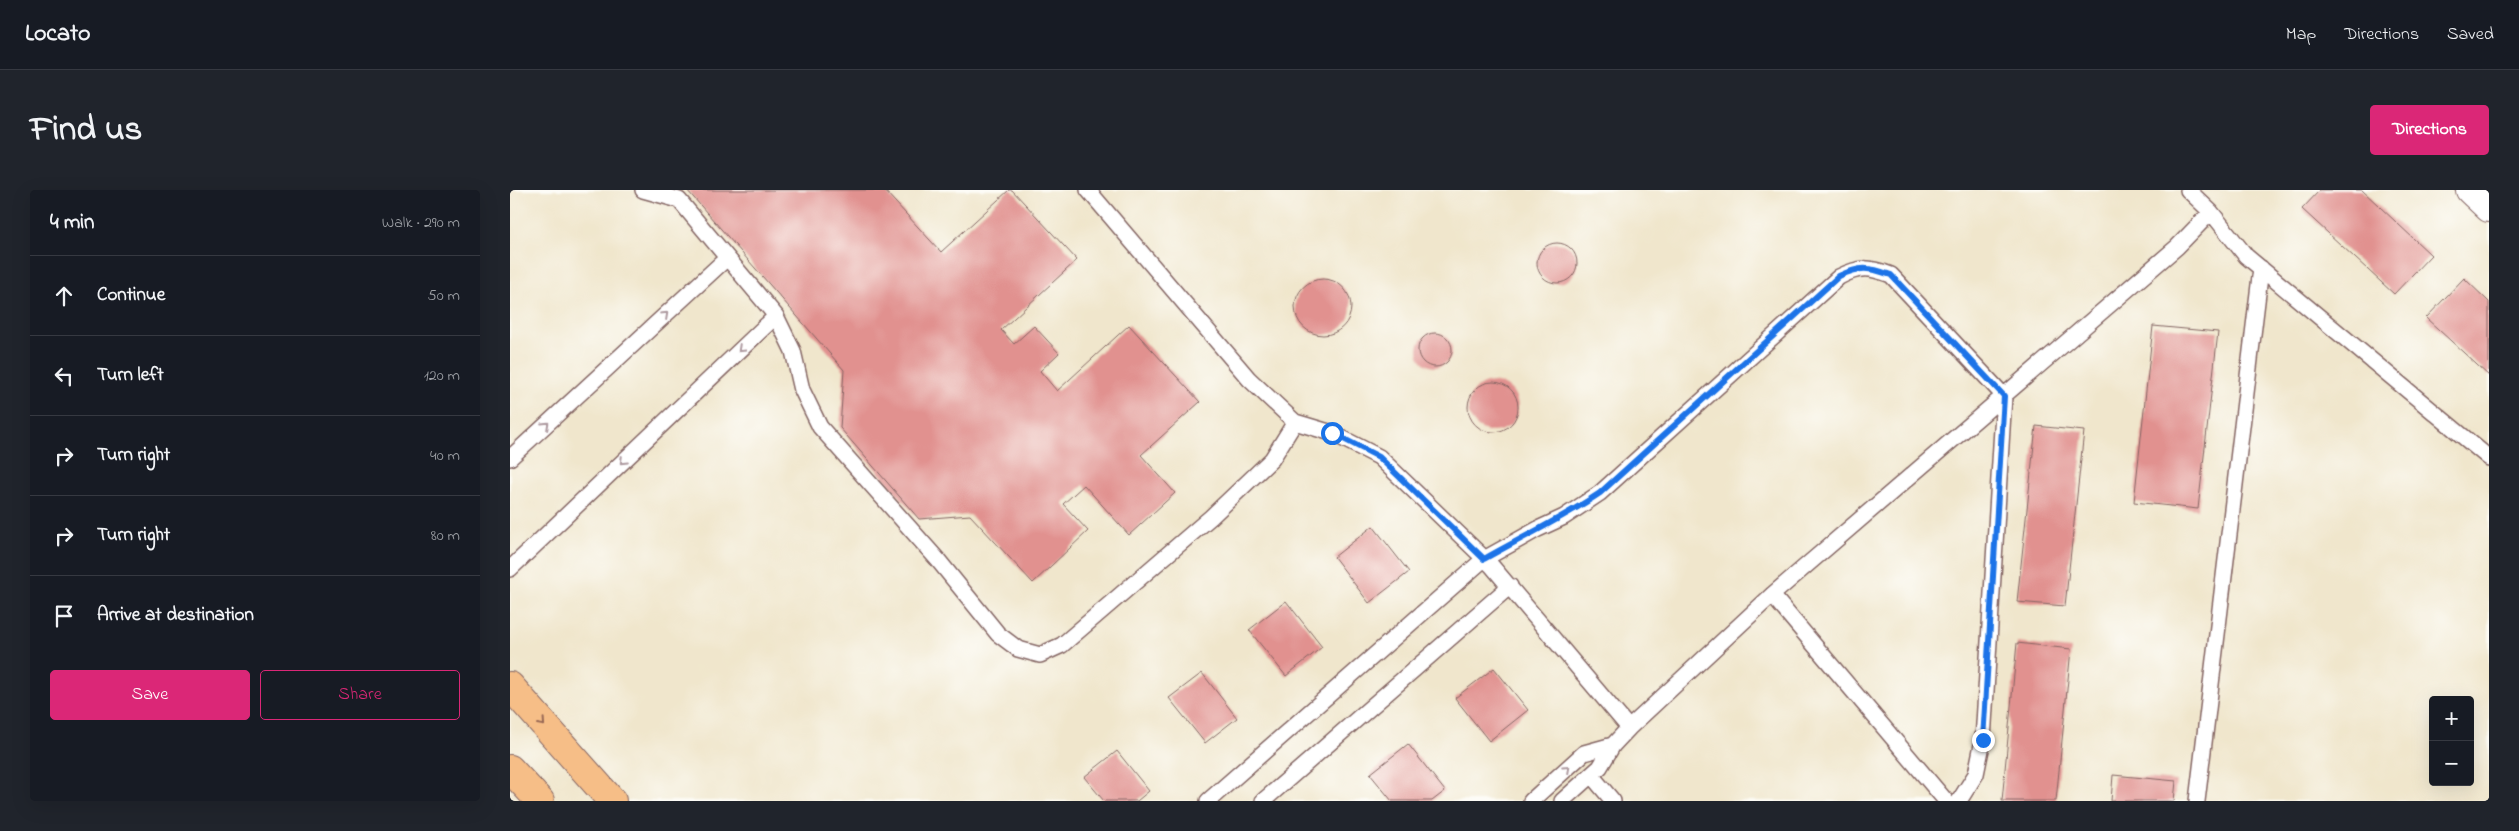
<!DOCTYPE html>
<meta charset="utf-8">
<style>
:root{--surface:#171b24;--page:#20242c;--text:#f1f3f6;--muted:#9ea1a6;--line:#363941;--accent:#db2777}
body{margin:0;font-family:"Indie Flower",sans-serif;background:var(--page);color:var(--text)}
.controls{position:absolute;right:15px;bottom:15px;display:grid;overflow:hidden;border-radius:5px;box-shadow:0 5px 20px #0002}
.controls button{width:45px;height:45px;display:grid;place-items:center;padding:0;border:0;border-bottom:1px solid var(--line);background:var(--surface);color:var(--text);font:25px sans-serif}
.stop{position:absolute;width:15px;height:15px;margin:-11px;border:4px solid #1a73e8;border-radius:50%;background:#fff}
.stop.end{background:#1a73e8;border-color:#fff;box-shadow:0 1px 5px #0008}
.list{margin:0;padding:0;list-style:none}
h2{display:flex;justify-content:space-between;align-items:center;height:65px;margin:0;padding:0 20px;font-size:21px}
h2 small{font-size:16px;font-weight:400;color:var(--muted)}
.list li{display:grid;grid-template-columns:32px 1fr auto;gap:15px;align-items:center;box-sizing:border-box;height:80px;padding:0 20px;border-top:1px solid var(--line)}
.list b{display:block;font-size:19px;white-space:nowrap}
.list em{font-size:16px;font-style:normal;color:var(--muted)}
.actions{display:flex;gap:10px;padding:15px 20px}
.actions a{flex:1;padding:11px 0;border:1px solid var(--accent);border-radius:5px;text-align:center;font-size:18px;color:var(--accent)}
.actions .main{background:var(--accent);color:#fff}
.icon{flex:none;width:28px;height:28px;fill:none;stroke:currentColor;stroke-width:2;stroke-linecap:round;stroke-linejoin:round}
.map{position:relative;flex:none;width:1979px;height:611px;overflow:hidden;border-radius:5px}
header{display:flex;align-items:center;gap:30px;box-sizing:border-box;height:70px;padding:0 25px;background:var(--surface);border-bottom:1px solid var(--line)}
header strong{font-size:24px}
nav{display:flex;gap:28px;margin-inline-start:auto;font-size:18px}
.intro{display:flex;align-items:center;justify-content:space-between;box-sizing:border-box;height:120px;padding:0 30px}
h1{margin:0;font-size:35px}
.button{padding:12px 22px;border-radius:5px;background:var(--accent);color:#fff;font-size:18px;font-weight:700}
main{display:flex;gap:30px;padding:0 30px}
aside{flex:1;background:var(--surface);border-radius:5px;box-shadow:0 5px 20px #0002}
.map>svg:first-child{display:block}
.building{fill:#e1918f}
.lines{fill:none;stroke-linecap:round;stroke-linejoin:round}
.service-casing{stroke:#846563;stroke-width:18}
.minor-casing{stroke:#846563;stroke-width:30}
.primary-casing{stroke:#846563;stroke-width:30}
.service{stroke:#fff;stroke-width:15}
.minor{stroke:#fff;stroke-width:28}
.primary{stroke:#f6be87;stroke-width:28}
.oneway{stroke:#ae9aa0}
.oneway2{stroke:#976754}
.route{stroke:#1a73e8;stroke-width:6}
</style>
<header>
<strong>Locato</strong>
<nav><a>Map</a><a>Directions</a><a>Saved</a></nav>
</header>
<div class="intro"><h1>Find us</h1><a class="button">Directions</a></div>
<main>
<aside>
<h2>4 min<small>Walk · 290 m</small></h2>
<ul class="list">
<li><svg class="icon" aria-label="ahead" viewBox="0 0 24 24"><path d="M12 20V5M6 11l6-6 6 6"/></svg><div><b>Continue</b></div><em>50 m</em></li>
<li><svg class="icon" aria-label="left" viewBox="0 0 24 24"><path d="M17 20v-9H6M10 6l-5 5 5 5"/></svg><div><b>Turn left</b></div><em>120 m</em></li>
<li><svg class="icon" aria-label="right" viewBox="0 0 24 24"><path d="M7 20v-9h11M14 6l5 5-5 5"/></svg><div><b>Turn right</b></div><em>40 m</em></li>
<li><svg class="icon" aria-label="right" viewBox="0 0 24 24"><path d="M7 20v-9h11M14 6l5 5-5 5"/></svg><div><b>Turn right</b></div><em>80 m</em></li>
<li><svg class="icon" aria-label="arrive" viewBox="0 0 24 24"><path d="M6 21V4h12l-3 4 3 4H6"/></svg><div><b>Arrive at destination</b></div></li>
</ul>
<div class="actions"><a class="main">Save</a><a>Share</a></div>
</aside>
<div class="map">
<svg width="1979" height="611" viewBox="0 0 1979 611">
<rect width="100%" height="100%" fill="#fdfcf7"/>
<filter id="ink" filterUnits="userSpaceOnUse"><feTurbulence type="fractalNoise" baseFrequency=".02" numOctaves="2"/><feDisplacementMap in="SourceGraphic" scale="10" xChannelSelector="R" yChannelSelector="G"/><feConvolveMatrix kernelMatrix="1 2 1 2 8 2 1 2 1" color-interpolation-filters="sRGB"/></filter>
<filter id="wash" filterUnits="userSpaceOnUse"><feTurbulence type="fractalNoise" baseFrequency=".0096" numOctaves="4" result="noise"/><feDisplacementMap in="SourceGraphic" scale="20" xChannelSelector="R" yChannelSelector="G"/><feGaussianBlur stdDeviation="1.12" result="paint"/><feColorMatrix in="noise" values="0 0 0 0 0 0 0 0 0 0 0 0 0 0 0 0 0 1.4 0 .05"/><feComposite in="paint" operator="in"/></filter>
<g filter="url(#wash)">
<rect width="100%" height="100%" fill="#f0e6cc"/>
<g id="blocks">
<path class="building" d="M 177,0 L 374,0 L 431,62 L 499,0 L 502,0 L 567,70 L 491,140 L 504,154 L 524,136 L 549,163 L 530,181 L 547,201 L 619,135 L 690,212 L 631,265 L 665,303 L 619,345 L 574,295 L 553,314 L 578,341 L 523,393 L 460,325 L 409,329 L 330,238 L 334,180 Z
M 1810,0 L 1852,0 L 1921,65 L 1884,104 L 1792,19 Z
M1027 73a20 20 0 1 1 40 0a20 20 0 1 1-40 0Z
M 1954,88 L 1979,112 L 1979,186 L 1916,128 Z
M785 117a28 28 0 1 1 56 0a28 28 0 1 1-56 0Z
M 1643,136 L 1708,142 L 1688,319 L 1624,312 Z
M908 160a17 17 0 1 1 34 0a17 17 0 1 1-34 0Z
M958 217a25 25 0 1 1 50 0a25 25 0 1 1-50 0Z
M 1526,236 L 1574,241 L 1555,416 L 1507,412 Z
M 863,336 L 899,382 L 859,413 L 824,367 Z
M 776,411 L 812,457 L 776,486 L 739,440 Z
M 1507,453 L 1561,459 L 1546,611 L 1492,611 Z
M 984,478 L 1018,520 L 979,551 L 945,508 Z
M 692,483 L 727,528 L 695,553 L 659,508 Z
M 898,554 L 935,601 L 922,611 L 882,611 L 860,584 Z
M 607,561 L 639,601 L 627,611 L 594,611 L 574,587 Z
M 1603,585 L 1666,591 L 1664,611 L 1601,611 Z"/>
</g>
</g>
<g filter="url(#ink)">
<use href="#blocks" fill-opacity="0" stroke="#846563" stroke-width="1"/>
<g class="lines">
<g class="service-casing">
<path id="service" d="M 133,0 L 169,10 L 266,126 L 283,161 L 292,200 L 310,237 L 428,370 L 488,444 L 508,459 L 530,465 L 552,455 L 701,327 L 762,269 L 785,232
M 578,0 L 739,189 L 785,232 L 822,243 L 869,267 L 981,375 L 1119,538
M 1678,0 L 1701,22
M 0,268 L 217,68
M 0,379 L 266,126
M 1262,405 L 1436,611
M 1081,585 L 1103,611
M 698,611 L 974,369 L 1028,339 L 1054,327 L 1090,303 L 1329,87 C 1350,76 1359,77 1381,85 L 1494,206 L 1473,550 L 1466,584 L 1449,611
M 753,611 L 1000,396
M 1021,611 L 1074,563 L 1103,555
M 1052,611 L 1090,577 L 1103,555 L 1119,538 L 1262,405 L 1667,57 L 1701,22 L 1736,66 L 1979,268
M 1687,611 L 1751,78"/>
</g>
<g class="minor-casing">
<path id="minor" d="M 1960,0 L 1979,18"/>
</g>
<g class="primary-casing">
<path id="primary" d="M 0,496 L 102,611
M 0,579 L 30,611"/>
</g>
<use href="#service" class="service"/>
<use href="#minor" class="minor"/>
<use href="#primary" class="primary"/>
</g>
<defs><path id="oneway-chevron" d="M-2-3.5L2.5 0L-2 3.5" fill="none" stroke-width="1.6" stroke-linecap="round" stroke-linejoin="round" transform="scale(1.25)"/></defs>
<g class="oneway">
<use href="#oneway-chevron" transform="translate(155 125) rotate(-43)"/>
<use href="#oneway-chevron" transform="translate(231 159) rotate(136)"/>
<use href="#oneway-chevron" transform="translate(36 235) rotate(-43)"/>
<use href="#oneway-chevron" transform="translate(113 271) rotate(136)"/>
<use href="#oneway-chevron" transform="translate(1057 579) rotate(-42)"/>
</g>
<use class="oneway2" href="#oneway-chevron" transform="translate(32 533) rotate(48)"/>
</g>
<g class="lines" filter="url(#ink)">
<path class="route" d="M 822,243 L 869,267 L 974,369 C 1013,347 1053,328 1090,303 L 1329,86 C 1350,76 1359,77 1381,85 L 1494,206 L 1473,550"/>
</g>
</svg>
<div class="controls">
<button>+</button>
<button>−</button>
</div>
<div class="stop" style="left:822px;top:243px"></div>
<div class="stop end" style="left:1473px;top:550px"></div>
</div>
</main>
